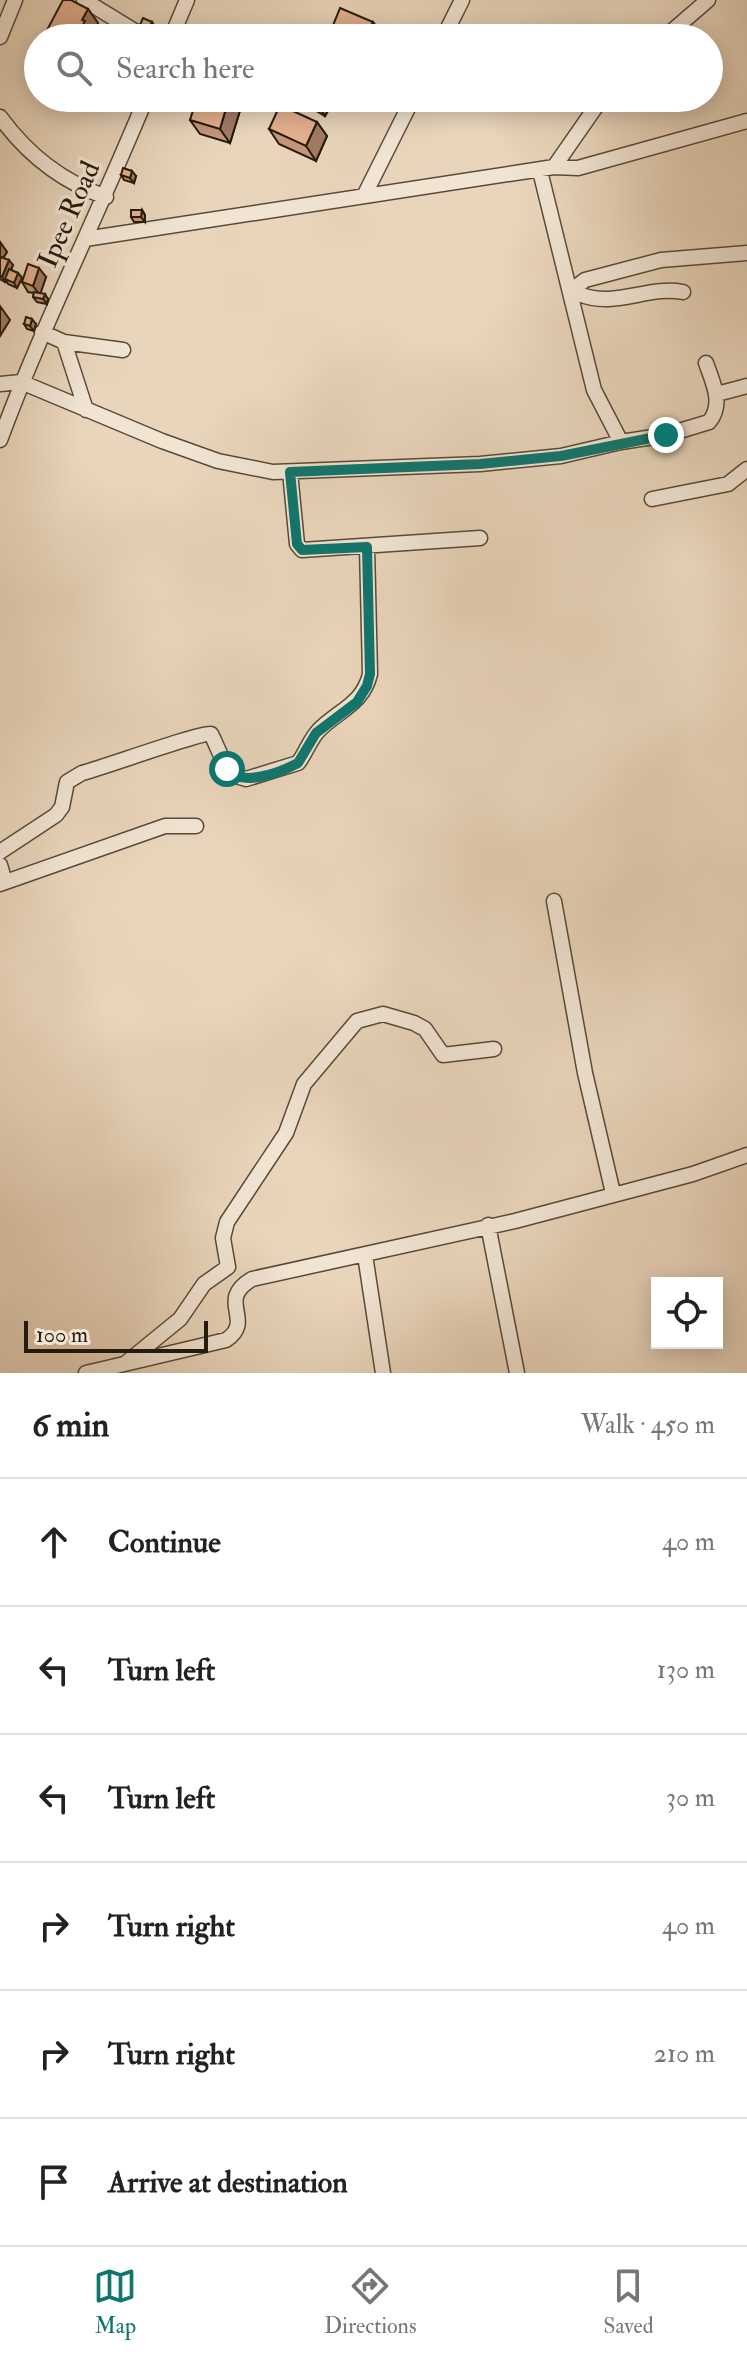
<!DOCTYPE html>
<meta charset="utf-8">
<style>
:root{--surface:#fff;--page:#f6f6f6;--text:#222;--muted:#767676;--line:#e0e0e0;--accent:#0f766e}
body{margin:0;font-family:"IM FELL Double Pica",serif;background:var(--page);color:var(--text)}
.controls{position:absolute;right:24px;bottom:24px;display:grid;overflow:hidden;border-radius:0px;box-shadow:0 4px 20px #0003}
.controls button{width:72px;height:72px;display:grid;place-items:center;padding:0;border:0;border-bottom:2px solid var(--line);background:var(--surface);color:var(--text);font:40px sans-serif}
.scale{position:absolute;left:24px;bottom:20px;width:184px;box-sizing:border-box;padding-left:8px;border:4px solid #271b0c;border-top:0;font-size:22px;line-height:28px;white-space:nowrap;color:#271b0c;-webkit-text-stroke:6px #f1e4d3;paint-order:stroke}
.stop{position:absolute;width:24px;height:24px;margin:-18px;border:6px solid #0f766e;border-radius:50%;background:#fff}
.stop.end{background:#0f766e;border-color:#fff;box-shadow:0 2px 8px #0008}
.list{margin:0;padding:0;list-style:none}
h2{display:flex;justify-content:space-between;align-items:center;height:104px;margin:0;padding:0 32px;font-size:34px}
h2 small{font-size:26px;font-weight:400;color:var(--muted)}
.list li{display:grid;grid-template-columns:52px 1fr auto;gap:24px;align-items:center;box-sizing:border-box;height:128px;padding:0 32px;border-top:2px solid var(--line)}
.list b{display:block;font-size:30px;white-space:nowrap}
.list em{font-size:26px;font-style:normal;color:var(--muted)}
.icon{flex:none;width:44px;height:44px;fill:none;stroke:currentColor;stroke-width:2;stroke-linecap:round;stroke-linejoin:round}
.map{position:relative;flex:none;width:747px;height:1373px;overflow:hidden}
.search{position:absolute;background:var(--surface);box-shadow:0 4px 20px #0003;left:24px;right:24px;top:24px;height:88px;display:flex;align-items:center;gap:20px;box-sizing:border-box;padding:0 28px;border-radius:44px;color:var(--muted);font-size:30px}
.sheet{height:872px;background:var(--surface)}
nav{display:flex;justify-content:space-around;align-items:center;box-sizing:border-box;height:112px;border-top:2px solid var(--line);background:var(--surface);font-size:22px;color:var(--muted)}
nav a{display:grid;justify-items:center;gap:4px}
nav .on{color:var(--accent)}
.map>svg:first-child{display:block}
.lines{fill:none;stroke-linecap:round;stroke-linejoin:round}
.street-casing{stroke:#584a38;stroke-width:17}
.street{stroke:#f1e4d3;stroke-width:14}
.wall{fill:#c4977b;stroke:#271b0c;stroke-width:2}
.shaded-wall{fill:#a07b64;stroke:#271b0c;stroke-width:2}
.building{fill:#e4b08f;stroke:#271b0c;stroke-width:2}
.route{stroke:#0f766e;stroke-width:10}
.labels{text-anchor:middle;stroke-width:7;stroke-linejoin:round;paint-order:stroke}
.street-label{font-size:28px;fill:#271b0c;stroke:#f1e4d3}
</style>
<div class="map">
<svg width="747" height="1373" viewBox="0 0 747 1373">
<rect width="100%" height="100%" fill="#e9d5bb"/>
<filter id="stains"><feTurbulence type="fractalNoise" baseFrequency=".0025" numOctaves="4"/><feColorMatrix values="0 0 0 0 .2 0 0 0 0 .09 0 0 0 0 .02 0 0 0 .5 -.17"/></filter>
<radialGradient id="worn" r=".72"><stop offset=".6" stop-color="#630" stop-opacity="0"/><stop offset="1" stop-color="#630" stop-opacity=".3"/></radialGradient>
<g class="lines">
<g class="street-casing">
<path id="street" d="M 84,0 L 146,38
M 0,37 L 15,0
M 171,38 L 187,0
M 443,38 L 462,0
M 664,38 L 708,0
M 0,117 C 27,154 62,182 106,197
M 554,167 L 602,98
M 540,171 L 594,390 L 621,442 L 666,435 L 709,422 C 724,404 713,383 706,363
M 365,194 L 413,98
M 85,239 L 554,167 L 578,168 L 747,121
M 683,292 C 648,285 615,309 579,294 L 576,287 L 585,280 L 661,260 L 747,253
M 42,332 L 64,342 L 123,350
M 64,342 L 86,410
M 0,384 L 21,382 L 162,441 L 218,461 L 273,472 L 480,464 L 561,456 L 621,442
M 717,394 L 747,386
M 0,440 C 43,324 99,213 146,98
M 290,472 L 297,544 L 302,550 L 480,538
M 652,499 L 728,484 L 747,469
M 0,852 L 56,815 L 62,807 L 67,782 L 82,773 C 102,768 201,732 211,734 C 221,753 224,774 246,779 L 298,763 C 306,753 310,739 319,730 C 339,710 363,704 370,674 L 367,547
M 0,865 L 5,882
M 0,884 L 165,826 L 196,826
M 554,901 L 585,1073 L 613,1193
M 488,1225 L 517,1373
M 365,1255 L 383,1373
M 126,1363 L 180,1319 L 204,1284 L 228,1267 L 223,1238 L 227,1222 L 286,1133 L 304,1084 L 357,1021 L 383,1014 L 414,1023 L 425,1029 L 443,1055 L 494,1049
M 86,1373 L 226,1340 C 256,1320 215,1301 252,1279 L 515,1221 L 693,1174 L 747,1155"/>
</g>
<use href="#street" class="street"/>
</g>
<path class="wall" d="M 88,9 L 98,23 L 93,33 L 95,36 L 94,38 L 52,38 L 47,30 Z
M 152,22 L 155,27 L 151,36 L 142,32 L 139,27 Z
M 373,22 L 383,36 L 382,38 L 338,38 L 332,28 Z
M 299,98 L 335,98 L 325,116 L 303,103 Z
M 205,104 L 242,104 L 230,143 L 200,134 L 190,120 Z
M 317,122 L 327,136 L 316,161 L 279,144 L 269,129 Z
M 121,175 L 136,176 L 134,183 L 124,180 Z
M 142,210 L 145,215 L 145,222 L 134,222 L 131,217 Z
M 0,242 L 7,252 L 3,258 L 13,265 L 11,270 L 18,273 L 22,278 L 17,288 L 8,284 L 6,280 L 5,282 L 0,279 Z
M 46,277 L 40,293 L 48,299 L 47,304 L 37,302 L 33,297 L 34,293 L 28,292 L 22,282 Z
M 24,324 L 36,324 L 34,331 L 27,329 Z"/>
<path class="shaded-wall" d="M 88,9 L 98,23 L 93,33 L 95,36 L 94,38 L 76,38 L 82,20 Z
M 152,22 L 155,27 L 151,36 L 148,31 Z
M 373,22 L 383,36 L 382,38 L 366,38 Z
M 229,98 L 238,98 L 242,104 L 230,143 L 220,129 Z
M 316,98 L 335,98 L 325,116 L 315,101 Z
M 317,122 L 327,136 L 316,161 L 306,146 Z
M 132,171 L 136,176 L 134,183 L 130,178 Z
M 142,210 L 145,215 L 145,222 L 141,217 Z
M 0,242 L 7,252 L 1,261 L 0,259 Z
M 9,260 L 13,265 L 5,282 L 2,277 Z
M 39,268 L 46,277 L 40,295 L 33,286 Z
M 18,273 L 22,278 L 17,288 L 14,283 Z
M 45,294 L 48,299 L 47,304 L 43,299 Z
M 0,306 L 10,320 L 0,336 Z
M 32,319 L 36,324 L 34,331 L 30,326 Z"/>
<path class="building" d="M 63,0 L 71,0 L 88,9 L 82,20 L 85,21 L 76,38 L 61,38 L 47,30 Z
M 340,8 L 373,22 L 366,38 L 355,38 L 332,28 Z
M 143,18 L 152,22 L 148,31 L 139,27 Z
M 206,98 L 229,98 L 220,129 L 190,120 L 196,101 L 205,104 Z
M 280,105 L 317,122 L 306,146 L 269,129 Z
M 123,168 L 132,171 L 130,178 L 121,175 Z
M 131,210 L 142,210 L 141,217 L 131,217 Z
M 1,257 L 9,260 L 2,277 L 0,276 L 0,260 Z
M 28,264 L 39,268 L 33,286 L 22,282 Z
M 9,269 L 18,273 L 14,283 L 5,279 Z
M 34,292 L 45,294 L 43,299 L 33,297 Z
M 26,317 L 32,319 L 30,326 L 24,324 Z"/>
<g class="lines">
<path class="route" d="M 227,769 C 241,788 281,772 298,763 L 316,733 L 357,702 L 367,686 L 370,674 L 367,547 L 302,550 L 297,544 L 290,472 L 480,464 L 561,456 L 666,435"/>
</g>
<g class="labels">
<g class="street-label">
<text transform="translate(68 214) rotate(-66)" y="10">Ipee Road</text>
</g>
</g>
<rect width="100%" height="100%" filter="url(#stains)"/>
<rect width="100%" height="100%" fill="url(#worn)"/>
</svg>
<div class="controls">
<button><svg class="icon" aria-label="locate" viewBox="0 0 24 24"><circle cx="12" cy="12" r="6"/><path d="M12 2v4M12 18v4M2 12h4M18 12h4"/></svg></button>
</div>
<div class="scale">100 m</div>
<div class="stop" style="left:227px;top:769px"></div>
<div class="stop end" style="left:666px;top:435px"></div>
<div class="search"><svg class="icon" aria-label="search" viewBox="0 0 24 24"><circle cx="10" cy="10" r="6"/><path d="M15 15l6 6"/></svg>Search here</div>
</div>
<section class="sheet">
<h2>6 min<small>Walk · 450 m</small></h2>
<ul class="list">
<li><svg class="icon" aria-label="ahead" viewBox="0 0 24 24"><path d="M12 20V5M6 11l6-6 6 6"/></svg><div><b>Continue</b></div><em>40 m</em></li>
<li><svg class="icon" aria-label="left" viewBox="0 0 24 24"><path d="M17 20v-9H6M10 6l-5 5 5 5"/></svg><div><b>Turn left</b></div><em>130 m</em></li>
<li><svg class="icon" aria-label="left" viewBox="0 0 24 24"><path d="M17 20v-9H6M10 6l-5 5 5 5"/></svg><div><b>Turn left</b></div><em>30 m</em></li>
<li><svg class="icon" aria-label="right" viewBox="0 0 24 24"><path d="M7 20v-9h11M14 6l5 5-5 5"/></svg><div><b>Turn right</b></div><em>40 m</em></li>
<li><svg class="icon" aria-label="right" viewBox="0 0 24 24"><path d="M7 20v-9h11M14 6l5 5-5 5"/></svg><div><b>Turn right</b></div><em>210 m</em></li>
<li><svg class="icon" aria-label="arrive" viewBox="0 0 24 24"><path d="M6 21V4h12l-3 4 3 4H6"/></svg><div><b>Arrive at destination</b></div></li>
</ul>
</section>
<nav>
<a class="on"><svg class="icon" aria-label="map" viewBox="0 0 24 24"><path d="M3 6l6-2 6 2 6-2v14l-6 2-6-2-6 2zM9 4v14M15 6v14"/></svg>Map</a>
<a><svg class="icon" aria-label="directions" viewBox="0 0 24 24"><path d="M12 3l9 9-9 9-9-9zM9 14v-3h6M13 9l2 2-2 2"/></svg>Directions</a>
<a><svg class="icon" aria-label="saved" viewBox="0 0 24 24"><path d="M7 4h10v16l-5-4-5 4z"/></svg>Saved</a>
</nav>
